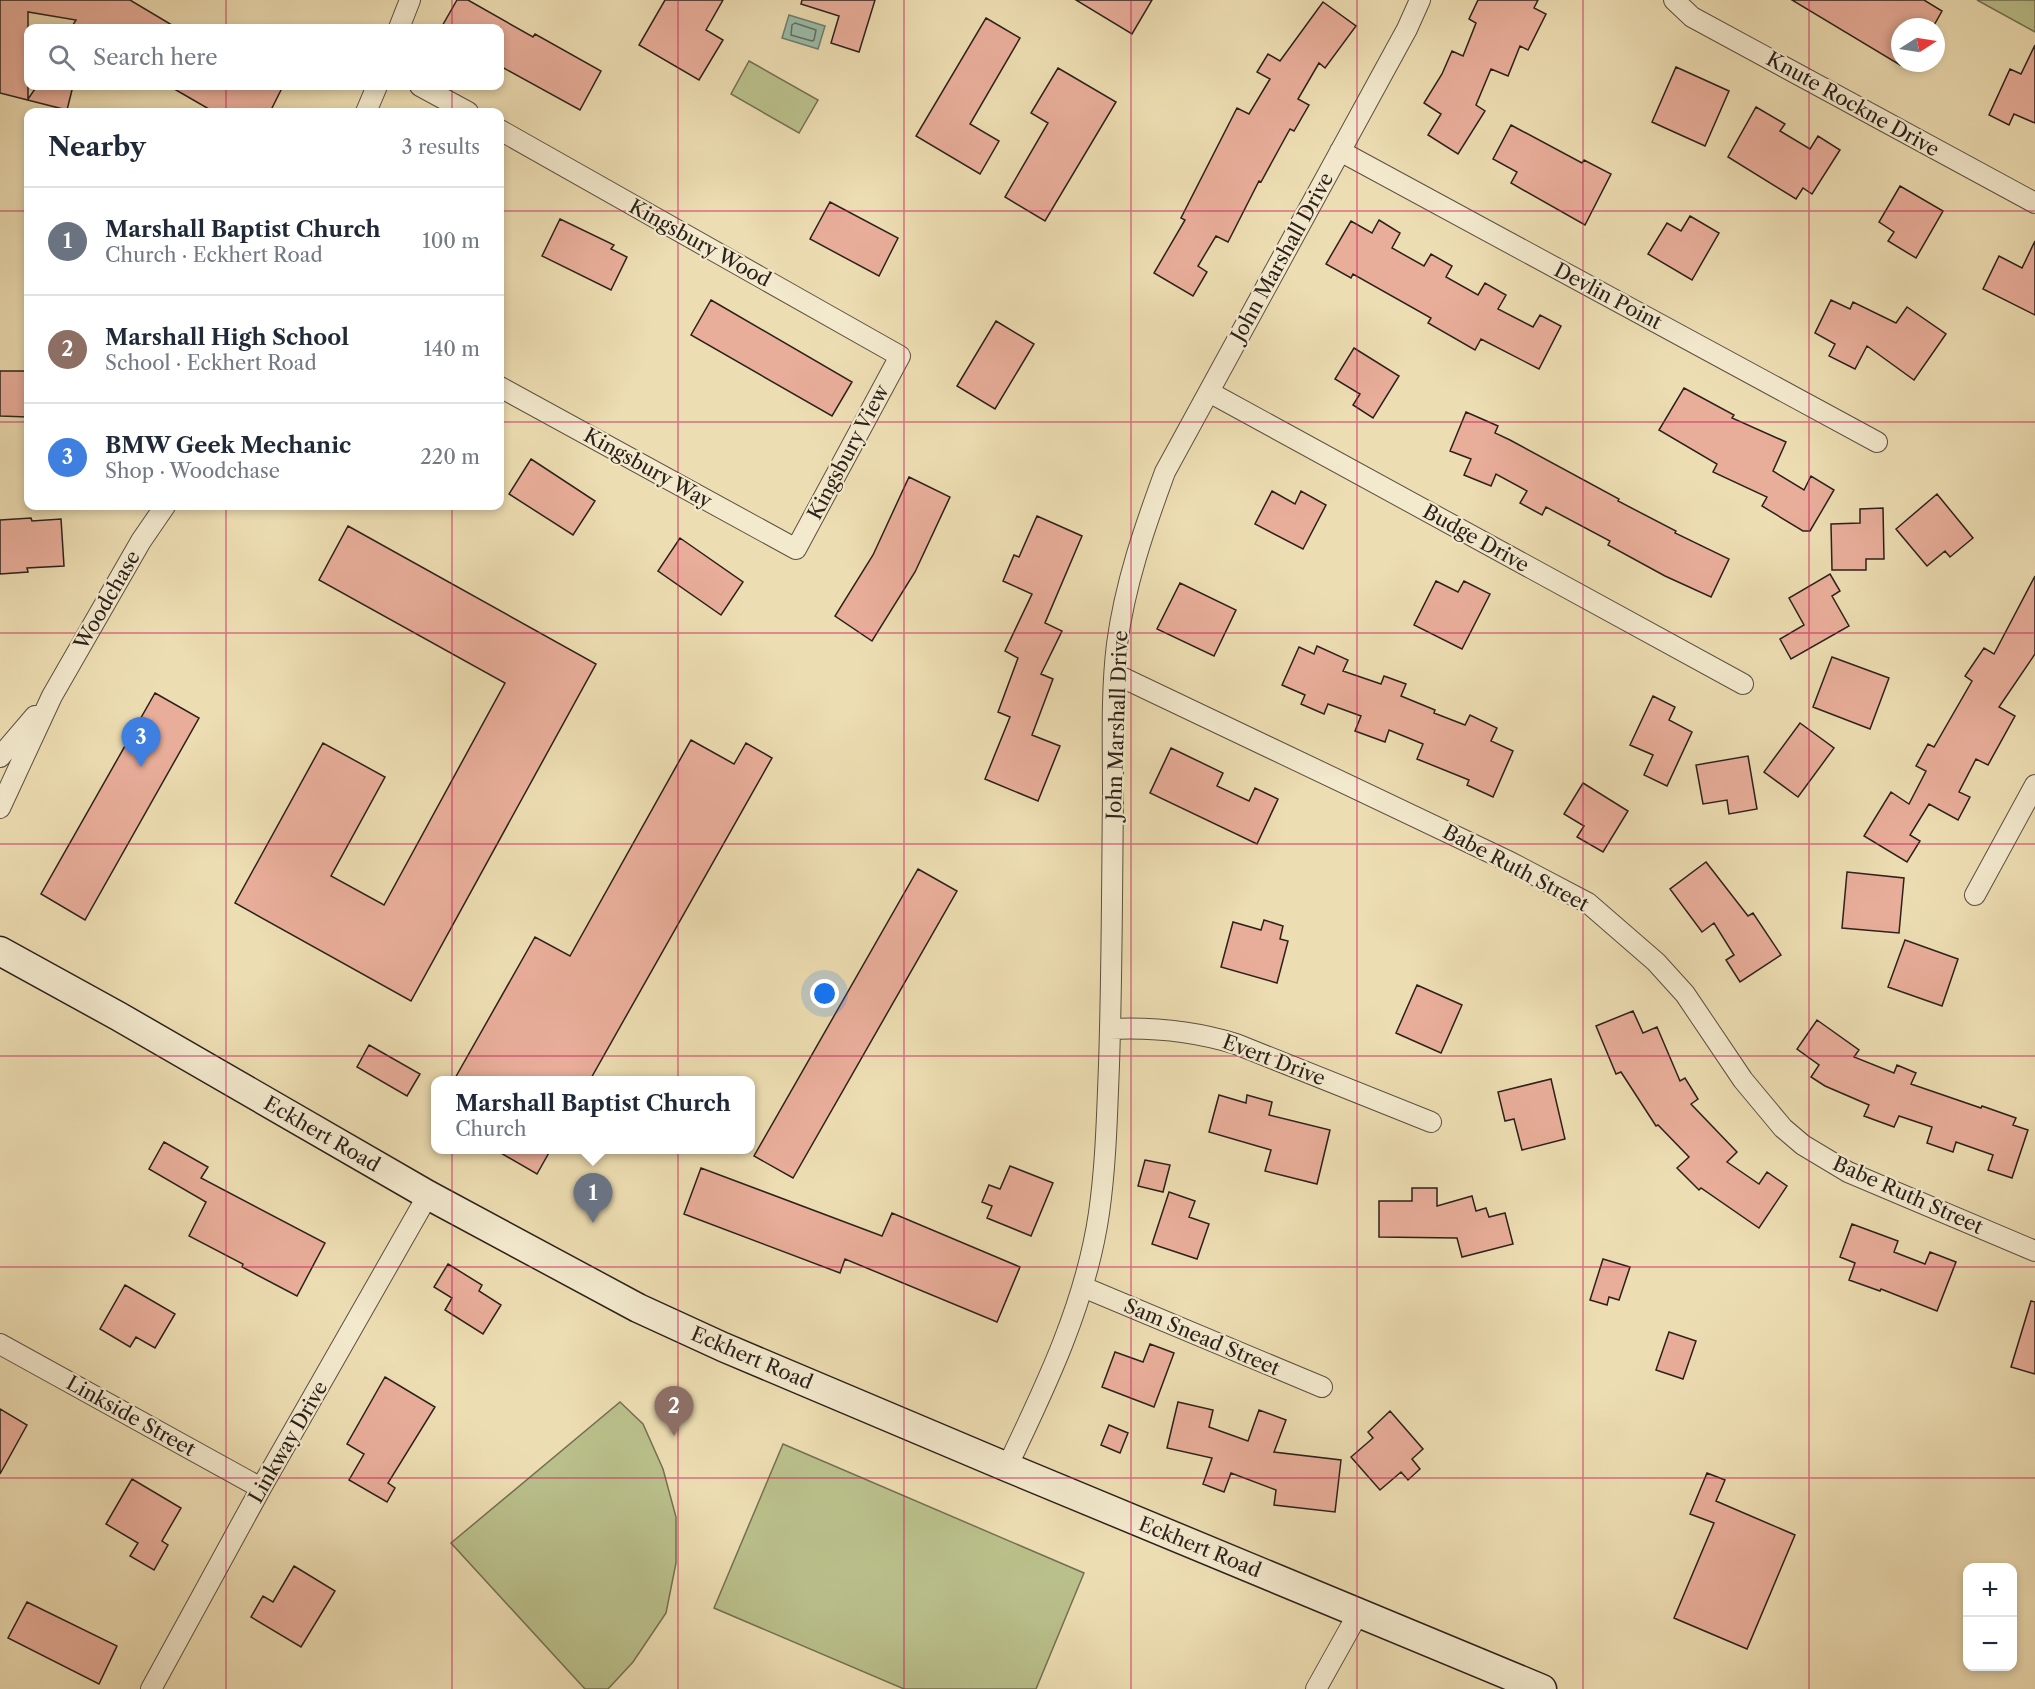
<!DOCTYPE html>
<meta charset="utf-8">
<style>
:root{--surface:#fff;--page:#f2f2f3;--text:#1f2937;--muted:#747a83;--line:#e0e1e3;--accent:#111827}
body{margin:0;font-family:"Libre Caslon Text",serif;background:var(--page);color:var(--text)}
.controls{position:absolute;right:18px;bottom:18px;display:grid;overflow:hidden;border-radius:12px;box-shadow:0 3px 9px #0003}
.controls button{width:54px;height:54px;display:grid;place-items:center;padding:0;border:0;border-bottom:2px solid var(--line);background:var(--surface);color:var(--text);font:30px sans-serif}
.compass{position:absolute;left:1891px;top:18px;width:54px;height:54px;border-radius:50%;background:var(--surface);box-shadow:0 3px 9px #0003;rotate:78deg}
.you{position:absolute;left:825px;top:994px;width:21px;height:21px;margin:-15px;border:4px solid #fff;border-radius:50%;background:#1a73e8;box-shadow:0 0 0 9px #1a73e833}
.badge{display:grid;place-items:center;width:39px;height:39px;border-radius:50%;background:var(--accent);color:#fff;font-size:20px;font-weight:700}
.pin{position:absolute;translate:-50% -50px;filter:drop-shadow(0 2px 3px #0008)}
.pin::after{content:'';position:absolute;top:32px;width:21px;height:18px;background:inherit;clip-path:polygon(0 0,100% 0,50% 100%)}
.popup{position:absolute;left:431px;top:1076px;width:324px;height:78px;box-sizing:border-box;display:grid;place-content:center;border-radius:12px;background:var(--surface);filter:drop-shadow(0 2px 4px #0005);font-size:20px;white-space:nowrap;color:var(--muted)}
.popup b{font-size:22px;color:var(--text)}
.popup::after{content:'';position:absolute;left:50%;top:100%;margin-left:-12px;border:12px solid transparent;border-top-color:var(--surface)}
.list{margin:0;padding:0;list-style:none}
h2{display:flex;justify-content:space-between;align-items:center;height:78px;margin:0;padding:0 24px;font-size:26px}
h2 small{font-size:20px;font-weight:400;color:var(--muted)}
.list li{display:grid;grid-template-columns:39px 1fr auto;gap:18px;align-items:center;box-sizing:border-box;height:108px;padding:0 24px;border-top:2px solid var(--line)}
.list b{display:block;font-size:22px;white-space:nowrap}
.list p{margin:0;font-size:20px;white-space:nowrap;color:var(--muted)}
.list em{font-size:20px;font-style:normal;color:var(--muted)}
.icon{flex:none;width:33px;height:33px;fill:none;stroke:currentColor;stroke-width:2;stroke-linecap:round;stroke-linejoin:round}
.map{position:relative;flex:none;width:2035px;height:1689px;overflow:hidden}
.search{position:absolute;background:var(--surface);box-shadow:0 3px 9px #0003;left:24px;top:24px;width:480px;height:66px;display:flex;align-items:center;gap:15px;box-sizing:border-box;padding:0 21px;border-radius:12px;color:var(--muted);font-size:22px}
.panel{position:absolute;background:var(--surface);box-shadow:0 3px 9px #0003;left:24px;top:108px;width:480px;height:402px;border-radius:12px}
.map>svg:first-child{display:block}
.green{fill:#bac08b;stroke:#737053;stroke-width:1.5}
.water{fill:#9abca8;stroke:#6e7e70;stroke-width:1.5}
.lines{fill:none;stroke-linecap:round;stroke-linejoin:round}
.shore{stroke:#636e62;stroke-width:1.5}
.building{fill:#e9ae9a;stroke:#2c211b;stroke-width:1.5}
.street-casing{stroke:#5c5041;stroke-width:22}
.secondary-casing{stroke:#2c211b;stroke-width:31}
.street{stroke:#f3e9cd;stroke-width:20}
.secondary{stroke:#f3e9cd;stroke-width:28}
.grid{fill:none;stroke:#c2185b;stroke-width:1.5;stroke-opacity:0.55}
.labels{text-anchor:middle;stroke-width:4.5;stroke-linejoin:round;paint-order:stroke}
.street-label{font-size:20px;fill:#2c211b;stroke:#f3e9cd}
</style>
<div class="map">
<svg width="2035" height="1689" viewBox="0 0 2035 1689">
<rect width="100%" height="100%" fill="#edddb2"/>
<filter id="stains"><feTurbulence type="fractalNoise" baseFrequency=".00333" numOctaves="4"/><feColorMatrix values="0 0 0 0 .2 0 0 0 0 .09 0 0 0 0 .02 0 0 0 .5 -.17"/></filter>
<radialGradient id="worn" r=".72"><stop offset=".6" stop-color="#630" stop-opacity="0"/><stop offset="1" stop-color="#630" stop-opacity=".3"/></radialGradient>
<path class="green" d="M 1977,0 L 2035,0 L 2035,32 Z
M 749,61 L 818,100 L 799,133 L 731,94 Z
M 620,1402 L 643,1424 L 663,1469 L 676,1517 L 676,1563 L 666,1613 L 633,1662 L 608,1689 L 585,1689 L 451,1543 Z
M 783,1444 L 1084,1573 L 1036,1689 L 904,1689 L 714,1608 Z"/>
<path class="water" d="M 789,15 L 825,26 L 818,49 L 782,38 Z"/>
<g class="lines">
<path class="shore" d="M 795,23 L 816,30 L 814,40 L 812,41 L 791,35 L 792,25 Z"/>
</g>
<path class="building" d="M 0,0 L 130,0 L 177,28 L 71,28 L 76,20 L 28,12 L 28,99 L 37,86 L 73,86 L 67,110 L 0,93 Z
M 457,0 L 468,0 L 533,37 L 535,34 L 601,71 L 580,110 L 500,66 L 500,28 L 441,28 Z
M 665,0 L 723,0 L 706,30 L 723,40 L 699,80 L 639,45 Z
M 802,0 L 875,0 L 859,52 L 831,43 L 839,16 L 801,4 Z
M 1076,0 L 1152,0 L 1132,34 Z
M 1478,0 L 1538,0 L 1534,8 L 1546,14 L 1528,50 L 1520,46 L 1508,76 L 1491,69 L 1476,105 L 1485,111 L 1458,154 L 1428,135 L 1441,114 L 1424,103 L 1442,74 L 1452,51 L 1463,56 L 1476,23 L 1469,19 Z
M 1792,0 L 1924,0 L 1942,11 L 1933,27 L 1900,27 L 1900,65 Z
M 1323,2 L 1356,26 L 1325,68 L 1319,63 L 1298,99 L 1309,105 L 1294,131 L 1290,129 L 1261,182 L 1259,181 L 1228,242 L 1216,236 L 1198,266 L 1207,272 L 1193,296 L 1154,273 L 1185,220 L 1181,218 L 1237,108 L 1249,114 L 1270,79 L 1257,72 L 1268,54 L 1280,61 Z
M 986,18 L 1020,38 L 970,124 L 999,141 L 980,174 L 916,136 Z
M 2035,45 L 2035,123 L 2014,114 L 2009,125 L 1989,115 L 2010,69 L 2021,74 Z
M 1676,67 L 1729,91 L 1705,146 L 1652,122 Z
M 1058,68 L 1116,102 L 1045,221 L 1005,197 L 1048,123 L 1031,113 Z
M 169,86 L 283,86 L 270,112 L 214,112 Z
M 1756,107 L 1785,124 L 1780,131 L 1810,149 L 1818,136 L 1840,150 L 1812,194 L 1803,188 L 1796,199 L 1728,157 Z
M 1511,125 L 1582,163 L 1584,160 L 1611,174 L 1585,225 L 1511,183 L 1517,172 L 1493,159 Z
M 1900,186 L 1943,211 L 1916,258 L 1888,241 L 1894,232 L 1879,222 Z
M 830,202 L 898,238 L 879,276 L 810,239 Z
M 1690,216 L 1719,233 L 1692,280 L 1648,254 L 1667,223 L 1681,231 Z
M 560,219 L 614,245 L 611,249 L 627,257 L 611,290 L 542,256 Z
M 1379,220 L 1400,233 L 1392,248 L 1424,266 L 1431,254 L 1452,266 L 1446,277 L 1478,295 L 1485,283 L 1506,295 L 1498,309 L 1533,327 L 1540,315 L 1561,326 L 1539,369 L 1481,339 L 1475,350 L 1428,323 L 1431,318 L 1353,274 L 1351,278 L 1326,264 L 1351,221 L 1372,233 Z
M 2035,241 L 2035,315 L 1983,289 L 1999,256 L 2022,268 Z
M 711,300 L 852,382 L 832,416 L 691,335 Z
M 1831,300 L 1850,309 L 1853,302 L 1896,323 L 1907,307 L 1946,334 L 1914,380 L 1867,346 L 1855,369 L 1829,356 L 1835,344 L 1815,333 Z
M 996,321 L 1034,344 L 995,409 L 957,386 Z
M 1354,348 L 1399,376 L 1373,418 L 1353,405 L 1360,394 L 1335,379 Z
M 0,371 L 28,371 L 28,417 L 0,416 Z
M 1684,388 L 1734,415 L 1732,418 L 1786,442 L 1773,471 L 1804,490 L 1811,476 L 1834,490 L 1810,531 L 1803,531 L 1762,506 L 1767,497 L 1713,472 L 1717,464 L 1659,430 Z
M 1466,412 L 1498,426 L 1495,433 L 1510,440 L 1619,499 L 1618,501 L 1676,531 L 1675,533 L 1729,559 L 1711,597 L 1665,576 L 1608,545 L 1610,541 L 1546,507 L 1542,515 L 1520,503 L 1527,491 L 1496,474 L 1491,486 L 1464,475 L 1471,459 L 1450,451 Z
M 531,459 L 595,501 L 573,535 L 509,494 Z
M 909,477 L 950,497 L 915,572 L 872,641 L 835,616 L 873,555 Z
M 1272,491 L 1295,504 L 1301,491 L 1326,505 L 1303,549 L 1255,524 Z
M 1937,494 L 1973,538 L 1950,557 L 1945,551 L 1927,566 L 1896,529 Z
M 1883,508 L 1884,559 L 1866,559 L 1866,570 L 1832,570 L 1831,524 L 1860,523 L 1860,509 Z
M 1037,516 L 1082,536 L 1045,623 L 1062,631 L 1041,674 L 1053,679 L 1032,735 L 1060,746 L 1038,801 L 985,779 L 1010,717 L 998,712 L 1018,658 L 1005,651 L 1032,594 L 1003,581 L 1014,555 L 1019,557 Z
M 31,518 L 32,521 L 61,519 L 64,566 L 27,568 L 28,572 L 0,574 L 0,520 Z
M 348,526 L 596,664 L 411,1001 L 235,903 L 323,743 L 385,777 L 331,876 L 384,905 L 505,683 L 319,580 Z
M 680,538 L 743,582 L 721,615 L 658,571 Z
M 1830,574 L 1840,591 L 1832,596 L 1849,626 L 1791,659 L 1780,639 L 1804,625 L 1789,598 Z
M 2035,576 L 2035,654 L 1999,707 L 2015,716 L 1988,765 L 1976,759 L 1959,792 L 1970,797 L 1958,820 L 1929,804 L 1910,835 L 1920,841 L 1907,862 L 1864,836 L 1891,792 L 1909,804 L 1926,771 L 1916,766 L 1928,744 L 1934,747 L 1972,681 L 1965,676 L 1984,648 L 1994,654 Z
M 1436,581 L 1458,592 L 1464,581 L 1490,594 L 1462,649 L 1414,625 Z
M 1180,583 L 1236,610 L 1214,656 L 1157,629 Z
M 1317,646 L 1348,660 L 1343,671 L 1381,684 L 1384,676 L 1406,684 L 1401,696 L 1435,710 L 1434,713 L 1465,725 L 1470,715 L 1497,728 L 1491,741 L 1513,751 L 1493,797 L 1467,785 L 1469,780 L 1417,759 L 1423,744 L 1389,730 L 1385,742 L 1355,731 L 1361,716 L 1328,704 L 1324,714 L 1301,704 L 1305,695 L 1282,685 L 1299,647 L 1314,654 Z
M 1832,657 L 1889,678 L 1870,729 L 1813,707 Z
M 155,693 L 199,718 L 85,920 L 41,894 Z
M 1653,696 L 1675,707 L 1669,720 L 1692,732 L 1667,786 L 1644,775 L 1653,755 L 1630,745 Z
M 1800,723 L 1834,748 L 1798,797 L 1764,772 Z
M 691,740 L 734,764 L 746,743 L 772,758 L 590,1080 L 454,1080 L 535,937 L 570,956 Z
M 1171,748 L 1223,773 L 1217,786 L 1249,801 L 1255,788 L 1278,799 L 1257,844 L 1150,793 Z
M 1748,756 L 1757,809 L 1729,814 L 1727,800 L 1703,804 L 1696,765 Z
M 1583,783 L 1628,811 L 1603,852 L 1577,837 L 1584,826 L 1564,814 Z
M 1706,862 L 1748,916 L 1753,913 L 1781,955 L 1740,982 L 1726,960 L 1734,955 L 1714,923 L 1702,932 L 1670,889 Z
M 918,869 L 957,891 L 793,1178 L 754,1156 Z
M 1847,872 L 1904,878 L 1899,933 L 1842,928 Z
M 1264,920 L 1283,926 L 1280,939 L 1288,941 L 1277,983 L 1221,967 L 1233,922 L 1261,930 Z
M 1905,940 L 1958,959 L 1942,1006 L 1888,987 Z
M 1417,985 L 1462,1005 L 1441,1053 L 1396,1033 Z
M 1633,1011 L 1643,1033 L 1657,1027 L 1680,1081 L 1685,1078 L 1698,1099 L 1691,1104 L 1737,1152 L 1727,1162 L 1759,1184 L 1767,1172 L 1787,1186 L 1759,1228 L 1701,1188 L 1699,1190 L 1677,1168 L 1689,1157 L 1658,1125 L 1656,1126 L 1621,1072 L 1616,1074 L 1596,1026 Z
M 1817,1020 L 1859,1050 L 1854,1057 L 1894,1073 L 1897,1065 L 1916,1073 L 1911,1084 L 1981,1108 L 1982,1106 L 2016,1118 L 2013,1125 L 2028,1130 L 2012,1178 L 1988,1170 L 1993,1155 L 1956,1142 L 1953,1152 L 1927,1143 L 1932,1127 L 1899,1116 L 1894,1127 L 1864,1116 L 1869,1105 L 1825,1086 L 1811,1077 L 1819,1065 L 1797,1049 Z
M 369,1045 L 420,1074 L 407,1096 L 357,1067 Z
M 1551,1079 L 1565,1139 L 1522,1150 L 1514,1119 L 1505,1121 L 1498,1092 Z
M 1219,1095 L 1246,1103 L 1247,1095 L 1272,1102 L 1269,1115 L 1330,1130 L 1317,1184 L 1265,1171 L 1271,1150 L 1209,1132 Z
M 164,1142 L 208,1167 L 201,1178 L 325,1243 L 297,1296 L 242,1267 L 243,1264 L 189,1236 L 206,1202 L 149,1169 Z
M 494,1149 L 551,1149 L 537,1174 Z
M 1145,1160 L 1170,1165 L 1163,1192 L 1138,1186 Z
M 1010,1166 L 1053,1183 L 1031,1236 L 987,1218 L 992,1206 L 982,1202 L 989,1185 L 1000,1189 Z
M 701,1168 L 882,1236 L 892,1213 L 1020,1267 L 997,1322 L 845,1259 L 840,1273 L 684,1214 Z
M 1412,1188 L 1437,1188 L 1437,1206 L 1472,1196 L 1476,1211 L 1486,1208 L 1489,1217 L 1505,1213 L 1513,1244 L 1462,1257 L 1457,1238 L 1379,1237 L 1379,1201 L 1412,1201 Z
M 1169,1192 L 1195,1201 L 1189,1217 L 1209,1224 L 1197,1259 L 1152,1244 Z
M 1852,1224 L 1898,1241 L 1894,1252 L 1925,1264 L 1930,1252 L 1956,1262 L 1937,1311 L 1881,1289 L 1880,1291 L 1849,1280 L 1855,1263 L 1840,1257 Z
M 1603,1259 L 1630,1267 L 1619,1300 L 1609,1297 L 1607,1305 L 1590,1300 Z
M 448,1264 L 482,1285 L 479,1291 L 501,1305 L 483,1334 L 445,1310 L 452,1298 L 434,1287 Z
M 125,1285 L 175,1314 L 155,1348 L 136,1337 L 130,1347 L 100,1329 Z
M 2031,1301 L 2035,1302 L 2035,1374 L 2011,1367 Z
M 1669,1332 L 1696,1341 L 1683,1379 L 1656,1370 Z
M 1150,1344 L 1174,1353 L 1154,1407 L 1102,1387 L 1115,1352 L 1143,1362 Z
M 385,1377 L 435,1407 L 388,1483 L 395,1488 L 387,1502 L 349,1480 L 364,1454 L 347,1444 Z
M 1178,1402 L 1213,1410 L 1209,1427 L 1248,1441 L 1259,1410 L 1286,1420 L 1274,1452 L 1341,1460 L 1335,1512 L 1274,1505 L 1276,1490 L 1231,1473 L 1224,1492 L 1203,1484 L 1212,1458 L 1167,1448 Z
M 0,1409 L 27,1425 L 0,1474 Z
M 1390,1411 L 1423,1449 L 1412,1459 L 1420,1469 L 1408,1480 L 1401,1472 L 1380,1490 L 1351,1457 L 1373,1438 L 1368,1432 Z
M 1109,1425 L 1128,1433 L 1120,1453 L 1101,1445 Z
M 1707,1473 L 1725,1480 L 1716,1501 L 1795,1535 L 1747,1649 L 1674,1618 L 1714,1523 L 1690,1514 Z
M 132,1479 L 181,1508 L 162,1541 L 168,1545 L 154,1570 L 130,1556 L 138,1543 L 106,1524 Z
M 294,1566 L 335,1591 L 301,1647 L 251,1617 L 263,1596 L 273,1602 Z
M 27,1602 L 117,1646 L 99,1684 L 8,1638 Z"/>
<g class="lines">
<g class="street-casing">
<path id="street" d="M 1674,0 L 1692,17 L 2035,203
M 399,28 L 410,0
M 420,86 L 468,112
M 366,112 L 377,86
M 500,130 L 900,356 L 796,549 L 500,387
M 1340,151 L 1877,442
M 1209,392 L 1743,684
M 1115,674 L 1510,862 L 1588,903 L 1656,962 L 1685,994 L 1743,1080 L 1783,1128 L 1803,1145 L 1848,1172 L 2035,1251
M 0,757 L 35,716
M 0,808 L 52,696 L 141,541 L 165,506
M 1975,895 L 2035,785
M 1110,1029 C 1154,1027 1194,1031 1236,1044 L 1431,1122
M 1083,1287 L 1322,1387
M 0,1344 L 261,1488
M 1007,1467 C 1046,1386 1086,1303 1099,1213 C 1106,1164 1107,1114 1109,1065 C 1112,974 1112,883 1113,793 C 1113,744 1111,693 1117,644 C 1125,584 1144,529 1165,472 L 1407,29 L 1420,0
M 151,1689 L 261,1488 L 428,1195
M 1316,1689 L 1359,1612"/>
</g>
<g class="secondary-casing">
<path id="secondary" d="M 0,951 L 118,1016 L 428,1195 L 638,1308 L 723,1347 L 1007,1467 L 1542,1689"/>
</g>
<use href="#street" class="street"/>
<use href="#secondary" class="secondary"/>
</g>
<path class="grid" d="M 226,0 L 226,28M 452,0 L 452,28M 678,0 L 678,1689M 904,0 L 904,1689M 1131,0 L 1131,1689M 1357,0 L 1357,1689M 1583,0 L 1583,1689M 1809,0 L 1809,1689M 226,86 L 226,112M 452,86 L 452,112M 0,211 L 28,211M 500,211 L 2035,211M 0,422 L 28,422M 500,422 L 2035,422M 226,506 L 226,1689M 452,506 L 452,1689M 0,633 L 2035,633M 0,844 L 2035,844M 0,1056 L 2035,1056M 0,1267 L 2035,1267M 0,1478 L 2035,1478"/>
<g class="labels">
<g class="street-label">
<text transform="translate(1853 104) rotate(29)" y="7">Knute Rockne Drive</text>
<text transform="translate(700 243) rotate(29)" y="7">Kingsbury Wood</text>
<text transform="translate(1282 257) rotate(-61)" y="7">John Marshall Drive</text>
<text transform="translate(1608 296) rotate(28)" y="7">Devlin Point</text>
<text transform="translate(848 452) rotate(-62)" y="7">Kingsbury View</text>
<text transform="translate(648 468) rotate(29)" y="7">Kingsbury Way</text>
<text transform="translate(1476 538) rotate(29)" y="7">Budge Drive</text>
<text transform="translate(107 600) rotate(-60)" y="7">Woodchase</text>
<text transform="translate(1117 725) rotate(-88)" y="7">John Marshall Drive</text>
<text transform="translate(1516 868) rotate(28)" y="7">Babe Ruth Street</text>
<text transform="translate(1274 1060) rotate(21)" y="7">Evert Drive</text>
<text transform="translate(322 1134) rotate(30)" y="7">Eckhert Road</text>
<text transform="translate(1908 1195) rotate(24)" y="7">Babe Ruth Street</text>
<text transform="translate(1202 1337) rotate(23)" y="7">Sam Snead Street</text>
<text transform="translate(752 1358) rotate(23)" y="7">Eckhert Road</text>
<text transform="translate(131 1416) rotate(29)" y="7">Linkside Street</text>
<text transform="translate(288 1442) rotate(-60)" y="7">Linkway Drive</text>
<text transform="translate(1200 1547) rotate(22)" y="7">Eckhert Road</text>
</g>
</g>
<rect width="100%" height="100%" filter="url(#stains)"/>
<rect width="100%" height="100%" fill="url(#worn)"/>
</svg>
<div class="controls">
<button>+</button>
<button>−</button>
</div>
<svg class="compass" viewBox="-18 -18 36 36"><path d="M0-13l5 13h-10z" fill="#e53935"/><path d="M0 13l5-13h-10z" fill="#747a83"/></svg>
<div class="you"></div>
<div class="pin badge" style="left:593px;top:1223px;background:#6b7280">1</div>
<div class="popup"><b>Marshall Baptist Church</b>Church</div>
<div class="pin badge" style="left:674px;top:1436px;background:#8d6e63">2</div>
<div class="pin badge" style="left:141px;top:767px;background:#3f7fe0">3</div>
<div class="search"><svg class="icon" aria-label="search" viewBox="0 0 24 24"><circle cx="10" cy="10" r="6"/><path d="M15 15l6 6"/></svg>Search here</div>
<section class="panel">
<h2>Nearby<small>3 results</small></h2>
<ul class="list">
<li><span class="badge" style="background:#6b7280">1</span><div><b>Marshall Baptist Church</b><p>Church · Eckhert Road</p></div><em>100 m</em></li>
<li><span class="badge" style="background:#8d6e63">2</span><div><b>Marshall High School</b><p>School · Eckhert Road</p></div><em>140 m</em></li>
<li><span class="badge" style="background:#3f7fe0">3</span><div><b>BMW Geek Mechanic</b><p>Shop · Woodchase</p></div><em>220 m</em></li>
</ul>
</section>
</div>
